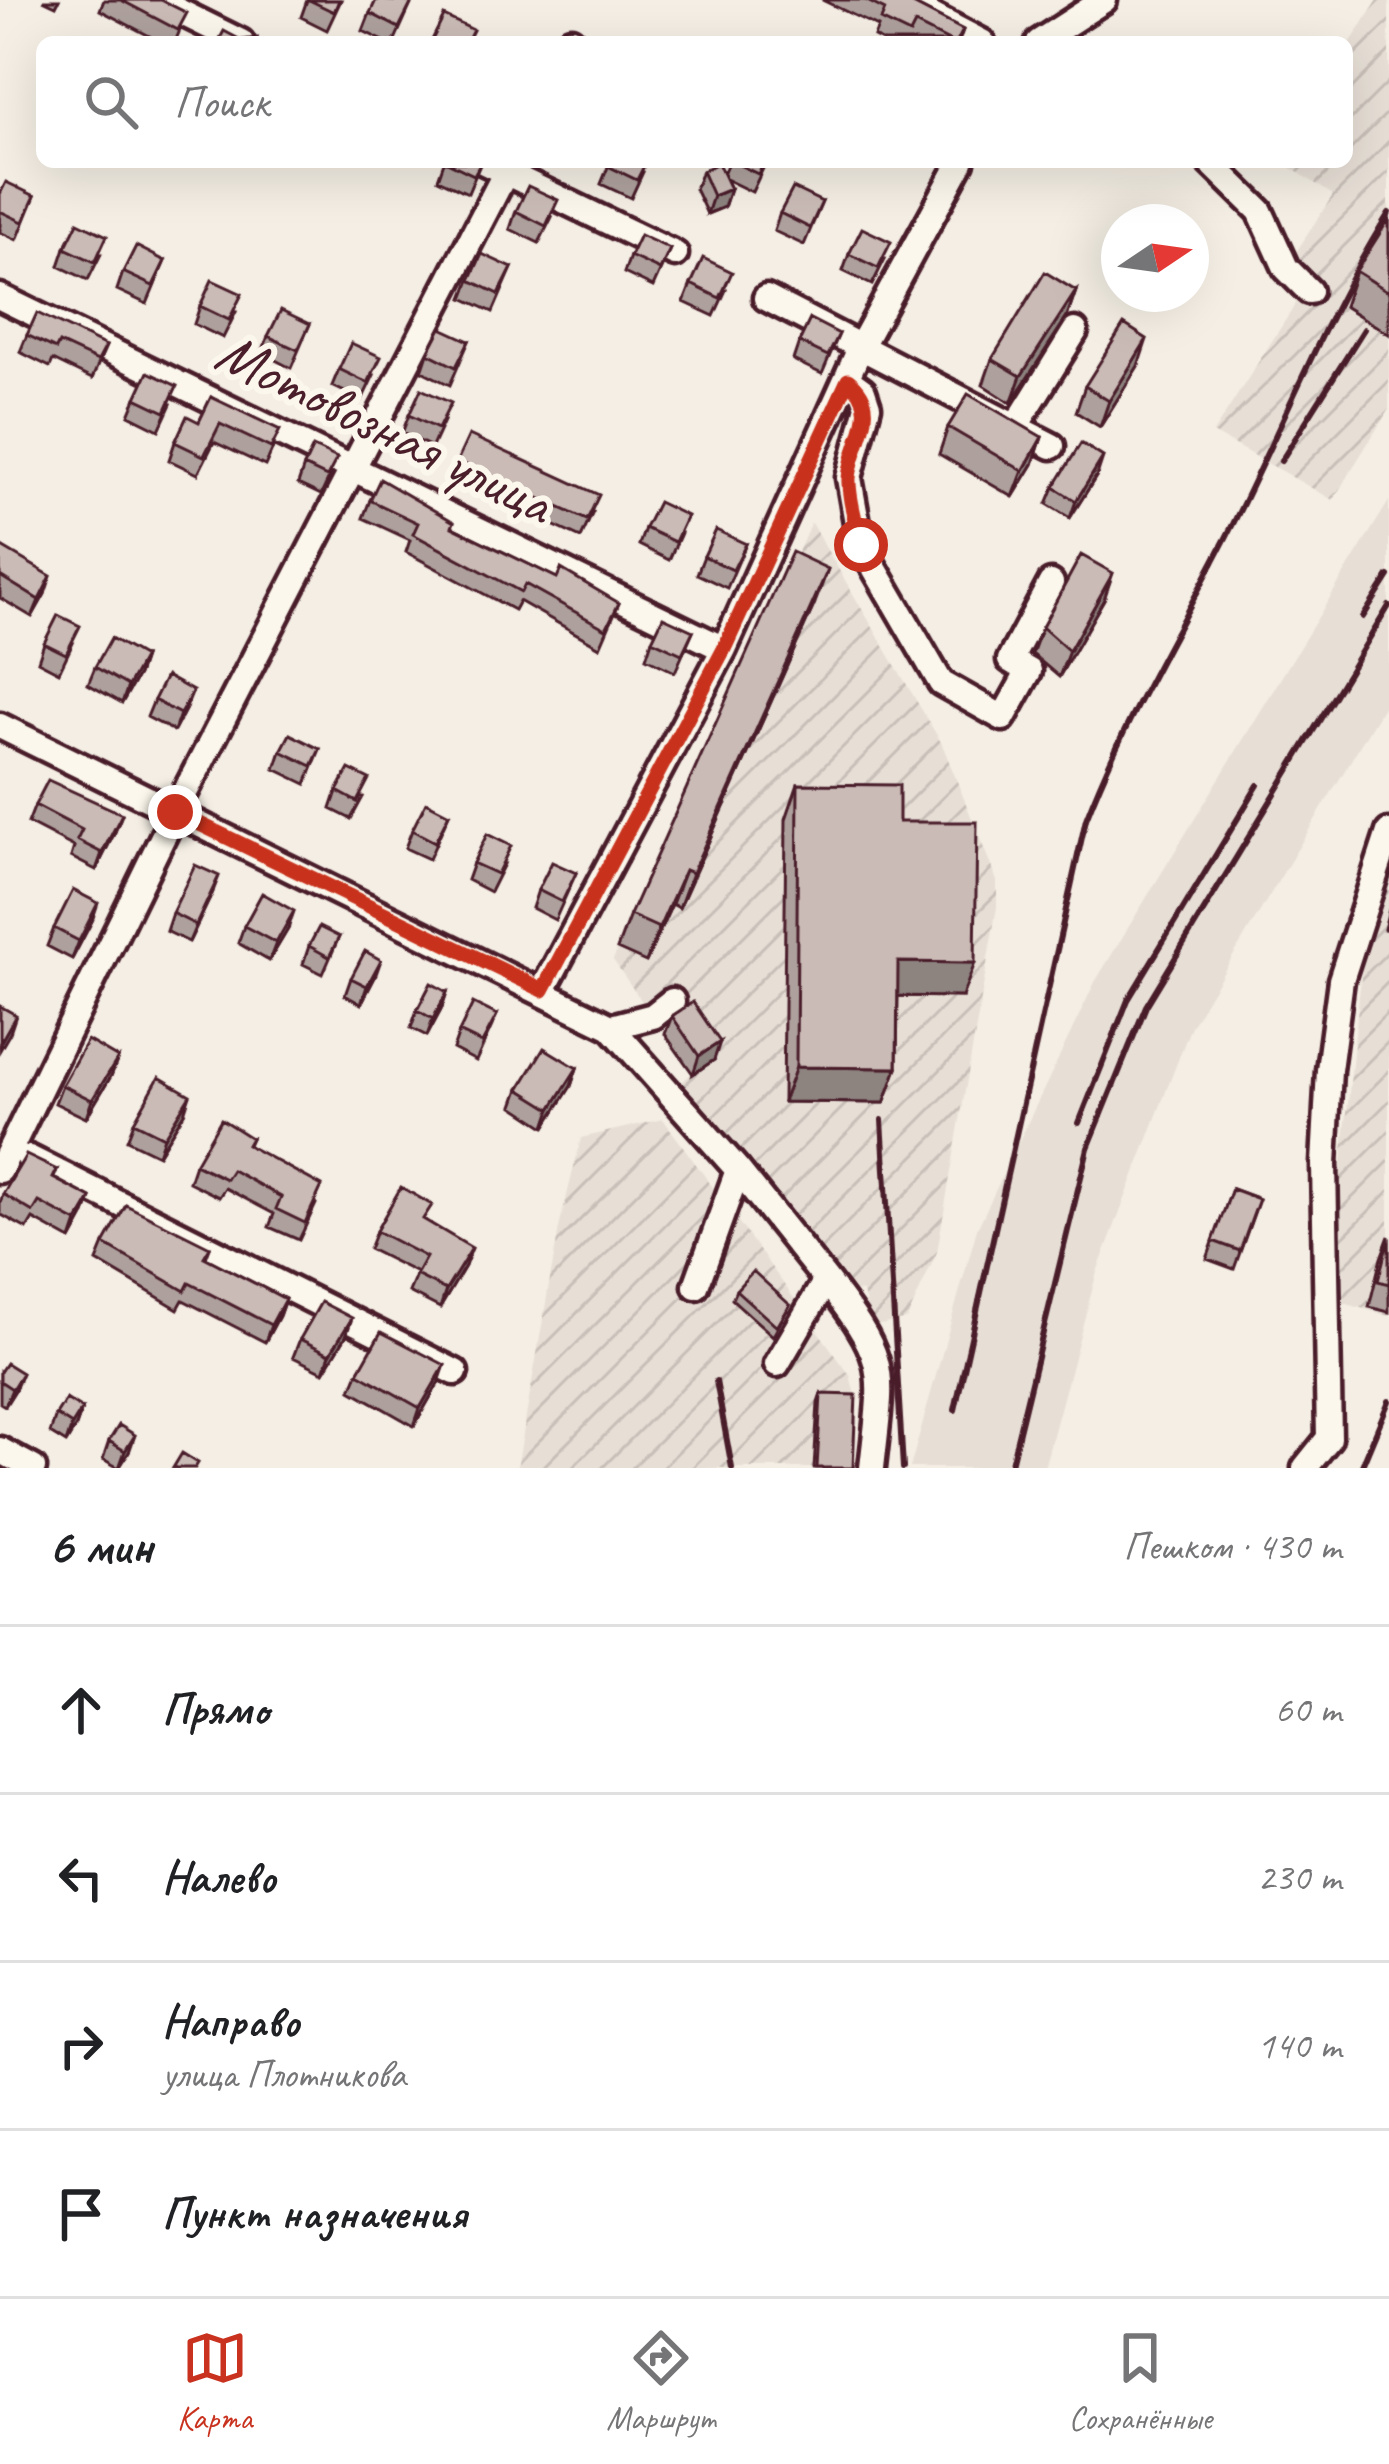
<!DOCTYPE html>
<html lang="ru">
<meta charset="utf-8">
<style>
:root{--surface:#fff;--page:#f2f2f2;--text:#202124;--muted:#757577;--line:#e0e0e0;--accent:#c8321e}
body{margin:0;font-family:Caveat,sans-serif;background:var(--page);color:var(--text)}
.compass{position:absolute;left:1101px;top:204px;width:108px;height:108px;border-radius:50%;background:var(--surface);box-shadow:0 12px 48px #0002;rotate:77deg}
.stop{position:absolute;width:36px;height:36px;margin:-27px;border:9px solid #c8321e;border-radius:50%;background:#fff}
.stop.end{background:#c8321e;border-color:#fff;box-shadow:0 3px 12px #0008}
.list{margin:0;padding:0;list-style:none}
h2{display:flex;justify-content:space-between;align-items:center;height:156px;margin:0;padding:0 48px;font-size:51px}
h2 small{font-size:39px;font-weight:400;color:var(--muted)}
.list li{display:grid;grid-template-columns:78px 1fr auto;gap:36px;align-items:center;box-sizing:border-box;height:168px;padding:0 48px;border-top:3px solid var(--line)}
.list b{display:block;font-size:45px;white-space:nowrap}
.list p{margin:0;font-size:39px;white-space:nowrap;color:var(--muted)}
.list em{font-size:39px;font-style:normal;color:var(--muted)}
.icon{flex:none;width:66px;height:66px;fill:none;stroke:currentColor;stroke-width:2;stroke-linecap:round;stroke-linejoin:round}
.map{position:relative;flex:none;width:1389px;height:1468px;overflow:hidden}
.search{position:absolute;background:var(--surface);box-shadow:0 12px 48px #0002;left:36px;right:36px;top:36px;height:132px;display:flex;align-items:center;gap:30px;box-sizing:border-box;padding:0 42px;border-radius:18px;color:var(--muted);font-size:45px}
.sheet{height:828px;background:var(--surface)}
nav{display:flex;justify-content:space-around;align-items:center;box-sizing:border-box;height:168px;border-top:3px solid var(--line);background:var(--surface);font-size:33px;color:var(--muted)}
nav a{display:grid;justify-items:center;gap:6px}
nav .on{color:var(--accent)}
.map>svg:first-child{display:block}
.built{fill:#e7dfd6}
.industrial{fill:url(#industrial-furrows)}
.lines{fill:none;stroke-linecap:round;stroke-linejoin:round}
.minor-casing{stroke:#4a1f2b;stroke-width:33}
.minor{stroke:#fbf7ec;stroke-width:24}
.rail{stroke:#4a1f2b;stroke-width:6}
.wall{fill:#aea19d;stroke:#4a1f2b;stroke-width:3}
.shaded-wall{fill:#8d837f;stroke:#4a1f2b;stroke-width:3}
.building{fill:#cabbb6;stroke:#4a1f2b;stroke-width:3}
.route{stroke:#c8321e;stroke-width:15}
.labels{text-anchor:middle;stroke-width:12;stroke-linejoin:round;paint-order:stroke}
.street-label{font-size:60px;fill:#4a1f2b;stroke:#fbf7ec}
</style>
<div class="map">
<svg width="1389" height="1468" viewBox="0 0 1389 1468">
<defs>
<pattern id="industrial-furrows" width="10" height="10" patternUnits="userSpaceOnUse" patternTransform="scale(3)"><rect width="10" height="10" fill="#e7dfd6"/><path d="M-1 1l2-2M0 10L10 0M9 11l2-2" fill="none" stroke="#c8bfb8"/></pattern>
</defs>
<rect width="100%" height="100%" fill="#f4eee4"/>
<filter id="ink" filterUnits="userSpaceOnUse"><feTurbulence type="fractalNoise" baseFrequency=".00833" numOctaves="2"/><feDisplacementMap in="SourceGraphic" scale="24" xChannelSelector="R" yChannelSelector="G"/><feConvolveMatrix kernelMatrix="1 2 1 2 8 2 1 2 1" color-interpolation-filters="sRGB"/></filter>
<g filter="url(#ink)">
<path class="built" d="M 1389,501 L 1389,697 L 1191,1026 L 1097,1272 L 1044,1468 L 910,1468 L 977,1229 L 1095,982 Z"/>
<path class="industrial" d="M 1378,0 L 1389,0 L 1389,409 L 1333,500 L 1213,433 L 1299,299 L 1276,283 L 1333,195 L 1282,162 L 1347,162 L 1347,48 Z
M 811,523 L 942,744 L 997,881 L 997,907 L 937,1252 L 907,1319 L 871,1327 L 863,1292 L 824,1289 L 756,1213 L 682,1082 L 692,1073 L 613,960 Z
M 1389,884 L 1389,1316 L 1340,1302 L 1340,1180 L 1362,967 Z
M 663,1119 L 850,1375 L 858,1407 L 855,1468 L 517,1468 L 559,1228 L 581,1138 Z"/>
<g class="lines">
<g class="minor-casing">
<path id="minor" d="M 156,0 L 241,42
M 902,0 L 982,42
M 570,42 L 571,40
M 1039,42 L 1104,0
M 484,162 L 675,254
M 1210,162 L 1260,211 L 1286,268 L 1309,291
M 0,297 L 724,649
M 766,298 L 1052,446
M 848,380 L 863,391 L 868,406 L 849,478 L 861,545 L 941,683 L 1003,718 L 1029,671 L 1010,660 L 1051,583
M 1016,426 L 1075,331
M 0,726 L 611,1027 L 738,1170 L 826,1280 L 777,1364
M 543,990 L 724,649 L 862,344 L 961,162
M 611,1027 L 653,1016 L 672,1001
M 29,1158 L 455,1372
M 0,1170 L 175,812 L 511,162
M 826,1280 C 890,1363 883,1366 872,1468
M 696,1286 L 738,1170
M 0,1450 L 33,1468
M 1305,1468 L 1329,1438 L 1324,1164 L 1329,1070 L 1341,980 L 1389,832"/>
</g>
<use href="#minor" class="minor"/>
<path class="rail" d="M 1281,461 L 1364,329
M 1363,617 L 1389,576
M 882,1120 L 903,1468
M 1079,1123 L 1128,1000 L 1258,785
M 716,1381 L 732,1468
M 955,1410 L 1086,819 C 1126,715 1183,623 1233,524 C 1285,420 1327,312 1389,213
M 1010,1468 L 1088,1148 L 1146,1006 L 1389,606
M 1361,1468 L 1389,1401"/>
</g>
<path class="wall" d="M 43,0 L 59,0 L 56,6 Z
M 104,0 L 161,0 L 180,30 L 175,42 L 161,42 L 100,10 Z
M 307,0 L 341,0 L 327,30 L 301,17 Z
M 822,0 L 905,0 L 963,30 L 959,42 L 884,42 L 874,37 L 878,27 Z
M 412,2 L 394,42 L 386,42 L 363,31 L 370,13 Z
M 444,162 L 481,162 L 468,193 L 438,179 Z
M 610,162 L 643,172 L 631,198 L 601,184 Z
M 728,162 L 766,162 L 752,192 L 725,179 L 730,189 L 724,207 L 707,214 L 695,189 L 702,171 L 723,175 Z
M 0,194 L 35,196 L 17,240 L 0,232 Z
M 822,202 L 804,245 L 774,231 L 780,213 Z
M 516,211 L 552,217 L 539,243 L 510,229 Z
M 1389,219 L 1389,334 L 1344,306 L 1356,271 Z
M 65,248 L 101,254 L 88,280 L 59,266 Z
M 670,249 L 653,287 L 624,273 L 630,256 Z
M 849,254 L 885,259 L 872,285 L 843,271 Z
M 165,261 L 147,304 L 117,290 L 123,272 Z
M 512,268 L 493,312 L 463,298 L 470,280 Z
M 691,284 L 726,290 L 714,316 L 684,302 Z
M 1076,291 L 1067,317 L 1011,403 L 983,385 L 992,359 Z
M 200,306 L 236,312 L 223,338 L 194,324 Z
M 310,324 L 291,368 L 262,353 L 268,336 Z
M 839,334 L 822,374 L 793,360 L 799,342 Z
M 27,335 L 106,346 L 92,379 L 53,360 L 50,367 L 20,352 Z
M 469,341 L 450,385 L 422,371 L 428,353 Z
M 1138,366 L 1100,427 L 1076,412 L 1085,386 Z
M 339,369 L 374,375 L 362,400 L 332,386 Z
M 211,397 L 273,448 L 265,466 L 214,442 L 198,474 L 169,460 L 175,442 L 199,422 Z
M 136,398 L 171,404 L 159,430 L 129,415 Z
M 409,415 L 444,421 L 432,447 L 402,433 Z
M 948,427 L 1042,437 L 1033,464 L 1013,497 L 939,454 Z
M 457,461 L 593,512 L 581,538 L 450,478 Z
M 304,466 L 330,476 L 321,495 L 298,484 Z
M 1097,475 L 1070,518 L 1047,504 L 1054,487 Z
M 370,500 L 452,527 L 557,578 L 619,603 L 600,647 L 519,601 L 514,610 L 406,552 L 410,540 L 363,518 Z
M 645,528 L 681,533 L 669,560 L 639,545 Z
M 746,544 L 727,588 L 697,574 L 704,556 Z
M 0,546 L 45,594 L 32,617 L 0,598 Z
M 1104,599 L 1059,677 L 1032,654 L 1042,627 Z
M 815,603 L 679,908 L 672,904 L 646,962 L 617,949 L 630,915 Z
M 693,631 L 675,672 L 646,658 L 652,640 Z
M 44,643 L 73,643 L 59,672 L 38,661 Z
M 144,657 L 138,675 L 122,703 L 88,684 L 95,667 Z
M 154,700 L 186,708 L 174,731 L 147,717 Z
M 320,749 L 306,784 L 275,769 L 281,751 Z
M 798,784 L 899,822 L 962,997 L 898,996 L 897,1068 L 884,1103 L 783,1102 L 786,819 Z
M 337,791 L 363,797 L 351,819 L 331,809 Z
M 35,805 L 122,814 L 115,832 L 96,870 L 71,857 L 74,847 L 28,823 Z
M 449,814 L 429,859 L 405,848 L 412,830 Z
M 473,863 L 504,864 L 490,892 L 467,880 Z
M 576,873 L 555,920 L 532,908 L 538,890 Z
M 212,894 L 189,942 L 166,931 L 172,913 Z
M 1389,909 L 1389,930 L 1384,929 Z
M 92,921 L 72,959 L 47,946 L 54,928 Z
M 244,926 L 288,929 L 269,961 L 238,943 Z
M 339,937 L 323,974 L 303,964 L 309,946 Z
M 375,977 L 361,1004 L 345,995 L 351,978 Z
M 447,992 L 441,1010 L 427,1036 L 411,1028 L 417,1010 Z
M 497,1015 L 476,1061 L 453,1049 L 459,1032 Z
M 672,1016 L 714,1060 L 693,1074 L 665,1034 Z
M 118,1058 L 111,1076 L 86,1118 L 55,1103 L 62,1085 Z
M 577,1068 L 571,1086 L 545,1127 L 513,1106 L 519,1089 Z
M 184,1113 L 158,1155 L 127,1140 L 134,1122 Z
M 251,1138 L 248,1145 L 316,1204 L 299,1240 L 269,1227 L 274,1214 L 225,1188 L 219,1197 L 189,1182 L 195,1164 Z
M 57,1170 L 54,1178 L 91,1198 L 84,1216 L 71,1240 L 33,1219 L 27,1229 L 0,1214 L 0,1203 L 3,1194 Z
M 1232,1189 L 1259,1199 L 1234,1269 L 1207,1259 Z
M 426,1221 L 465,1266 L 440,1308 L 409,1292 L 417,1273 L 369,1249 L 376,1231 Z
M 1389,1236 L 1389,1312 L 1369,1307 L 1381,1258 Z
M 104,1244 L 210,1247 L 206,1258 L 285,1299 L 279,1316 L 265,1342 L 183,1300 L 178,1309 L 97,1261 Z
M 736,1290 L 790,1305 L 773,1336 L 732,1299 Z
M 346,1336 L 324,1372 L 293,1357 L 300,1339 Z
M 0,1372 L 15,1390 L 5,1406 L 0,1403 Z
M 358,1373 L 439,1382 L 414,1426 L 351,1390 Z
M 821,1394 L 853,1468 L 814,1468 L 818,1403 Z
M 82,1409 L 76,1426 L 66,1443 L 50,1433 L 56,1415 Z
M 109,1441 L 129,1452 L 119,1468 L 103,1459 Z"/>
<path class="shaded-wall" d="M 730,189 L 724,207 L 707,214 L 713,196 Z
M 1076,291 L 1067,317 L 1011,403 L 1021,376 Z
M 1147,339 L 1138,366 L 1100,427 L 1109,401 Z
M 1042,437 L 1033,464 L 1013,497 L 1023,471 Z
M 1103,457 L 1097,475 L 1070,518 L 1076,501 Z
M 828,569 L 815,603 L 679,908 L 692,873 Z
M 1113,573 L 1104,599 L 1059,677 L 1069,651 Z
M 51,576 L 45,594 L 32,617 L 39,600 Z
M 144,657 L 138,675 L 122,703 L 128,686 Z
M 193,691 L 186,708 L 174,731 L 180,714 Z
M 122,814 L 115,832 L 96,870 L 102,853 Z
M 685,870 L 672,904 L 646,962 L 659,928 Z
M 219,876 L 212,894 L 189,942 L 196,925 Z
M 98,903 L 92,921 L 72,959 L 79,941 Z
M 294,911 L 288,929 L 269,961 L 276,943 Z
M 381,960 L 375,977 L 361,1004 L 367,986 Z
M 898,962 L 975,963 L 962,997 L 885,996 Z
M 447,992 L 441,1010 L 427,1036 L 433,1019 Z
M 16,1015 L 10,1033 L 0,1050 L 0,1043 Z
M 720,1042 L 714,1060 L 693,1074 L 699,1056 Z
M 118,1058 L 111,1076 L 86,1118 L 92,1100 Z
M 796,1067 L 897,1068 L 884,1103 L 783,1102 Z
M 577,1068 L 571,1086 L 545,1127 L 551,1109 Z
M 190,1095 L 184,1113 L 158,1155 L 164,1137 Z
M 91,1198 L 84,1216 L 71,1240 L 77,1222 Z
M 472,1248 L 465,1266 L 440,1308 L 446,1290 Z
M 285,1299 L 279,1316 L 265,1342 L 271,1325 Z
M 352,1318 L 346,1336 L 324,1372 L 330,1354 Z
M 445,1365 L 439,1382 L 414,1426 L 420,1408 Z
M 22,1373 L 15,1390 L 5,1406 L 12,1389 Z
M 82,1409 L 76,1426 L 66,1443 L 72,1425 Z
M 135,1435 L 129,1452 L 119,1468 L 125,1451 Z"/>
<path class="building" d="M 121,0 L 161,0 L 187,13 L 178,30 Z
M 309,0 L 339,0 L 334,12 Z
M 376,0 L 412,2 L 399,28 L 370,13 Z
M 865,0 L 905,0 L 963,30 L 957,42 L 951,42 L 915,24 L 910,34 L 881,20 L 885,10 Z
M 444,16 L 473,30 L 467,42 L 431,42 Z
M 224,31 L 241,40 L 257,38 L 255,42 L 218,42 Z
M 447,162 L 481,162 L 474,175 Z
M 610,162 L 646,162 L 637,180 L 608,166 Z
M 733,162 L 764,162 L 758,174 Z
M 718,163 L 730,189 L 713,196 L 702,171 Z
M 6,182 L 35,196 L 23,222 L 0,211 L 0,194 Z
M 528,186 L 558,200 L 546,226 L 516,211 Z
M 793,188 L 822,202 L 810,228 L 780,213 Z
M 1389,219 L 1389,292 L 1356,271 Z
M 78,222 L 107,236 L 95,262 L 65,248 Z
M 862,228 L 891,242 L 878,268 L 849,254 Z
M 640,235 L 670,249 L 660,270 L 630,256 Z
M 136,246 L 165,261 L 153,286 L 123,272 Z
M 482,254 L 512,268 L 499,294 L 470,280 Z
M 703,258 L 732,272 L 720,298 L 691,284 Z
M 1045,272 L 1076,291 L 1021,376 L 992,359 Z
M 212,280 L 242,294 L 229,320 L 200,306 Z
M 281,310 L 310,324 L 298,350 L 268,336 Z
M 37,313 L 106,346 L 98,361 L 59,343 L 56,349 L 27,335 Z
M 810,319 L 839,334 L 828,356 L 799,342 Z
M 1124,324 L 1147,339 L 1109,401 L 1085,386 Z
M 441,328 L 469,341 L 456,367 L 428,353 Z
M 351,343 L 381,357 L 368,383 L 339,369 Z
M 148,372 L 177,386 L 165,412 L 136,398 Z
M 421,389 L 451,403 L 438,429 L 409,415 Z
M 968,394 L 1042,437 L 1023,471 L 948,427 Z
M 211,397 L 280,430 L 271,448 L 220,424 L 204,456 L 175,442 L 187,416 L 199,422 Z
M 469,435 L 599,495 L 587,520 L 457,461 Z
M 1081,443 L 1103,457 L 1076,501 L 1054,487 Z
M 313,447 L 337,458 L 327,477 L 304,466 Z
M 380,479 L 454,522 L 452,527 L 557,578 L 561,569 L 619,603 L 606,629 L 525,584 L 521,592 L 413,534 L 418,523 L 370,500 Z
M 658,502 L 687,516 L 675,542 L 645,528 Z
M 716,530 L 746,544 L 733,570 L 704,556 Z
M 0,546 L 51,576 L 39,600 L 0,576 Z
M 792,552 L 828,569 L 692,873 L 685,870 L 659,928 L 630,915 Z
M 1081,555 L 1113,573 L 1069,651 L 1042,627 Z
M 58,615 L 80,626 L 66,654 L 44,643 Z
M 663,617 L 693,631 L 682,654 L 652,640 Z
M 111,638 L 144,657 L 128,686 L 95,667 Z
M 166,676 L 193,691 L 180,714 L 154,700 Z
M 290,734 L 320,749 L 312,766 L 281,751 Z
M 349,769 L 369,779 L 357,802 L 337,791 Z
M 48,780 L 122,814 L 102,853 L 77,840 L 82,830 L 35,805 Z
M 798,784 L 899,785 L 899,822 L 977,822 L 975,963 L 898,962 L 897,1068 L 796,1067 Z
M 426,802 L 449,814 L 435,842 L 412,830 Z
M 487,834 L 511,846 L 497,874 L 473,863 Z
M 552,862 L 576,873 L 562,902 L 538,890 Z
M 195,865 L 219,876 L 196,925 L 172,913 Z
M 73,890 L 98,903 L 79,941 L 54,928 Z
M 262,893 L 294,911 L 276,943 L 244,926 Z
M 319,927 L 339,937 L 329,957 L 309,946 Z
M 365,951 L 381,960 L 367,986 L 351,978 Z
M 431,983 L 447,992 L 433,1019 L 417,1010 Z
M 693,1002 L 720,1042 L 699,1056 L 672,1016 Z
M 473,1003 L 497,1015 L 482,1043 L 459,1032 Z
M 0,1006 L 16,1015 L 0,1043 Z
M 87,1040 L 118,1058 L 92,1100 L 62,1085 Z
M 544,1048 L 577,1068 L 551,1109 L 519,1089 Z
M 159,1077 L 190,1095 L 164,1137 L 134,1122 Z
M 221,1119 L 251,1138 L 247,1145 L 322,1186 L 305,1223 L 276,1209 L 281,1197 L 232,1170 L 226,1179 L 195,1164 Z
M 26,1155 L 57,1170 L 53,1178 L 91,1198 L 77,1222 L 39,1202 L 33,1212 L 3,1194 Z
M 401,1187 L 432,1205 L 423,1219 L 472,1248 L 446,1290 L 416,1275 L 426,1257 L 376,1231 Z
M 1232,1189 L 1259,1199 L 1240,1251 L 1213,1241 Z
M 126,1205 L 210,1247 L 204,1257 L 285,1299 L 271,1325 L 189,1283 L 185,1291 L 104,1244 Z
M 1389,1238 L 1389,1284 L 1378,1281 Z
M 753,1271 L 790,1305 L 777,1327 L 736,1290 Z
M 321,1302 L 352,1318 L 330,1354 L 300,1339 Z
M 381,1332 L 445,1365 L 420,1408 L 358,1373 Z
M 6,1363 L 22,1373 L 12,1389 L 0,1381 L 0,1372 Z
M 821,1394 L 856,1395 L 853,1468 L 817,1468 Z
M 66,1399 L 82,1409 L 72,1425 L 56,1415 Z
M 119,1425 L 135,1435 L 125,1451 L 109,1441 Z
M 182,1453 L 198,1463 L 195,1468 L 173,1468 Z"/>
</g>
<g class="lines" filter="url(#ink)">
<path class="route" d="M 175,812 L 543,990 L 724,649 L 848,380 C 885,408 852,441 849,478 C 848,499 857,524 861,545"/>
</g>
<g class="labels">
<g class="street-label">
<text transform="translate(385 426) rotate(26)" y="21">Мотовозная улица</text>
</g>
</g>
</svg>
<svg class="compass" viewBox="-18 -18 36 36"><path d="M0-13l5 13h-10z" fill="#e53935"/><path d="M0 13l5-13h-10z" fill="#757577"/></svg>
<div class="stop" style="left:861px;top:545px"></div>
<div class="stop end" style="left:175px;top:812px"></div>
<div class="search"><svg class="icon" aria-label="search" viewBox="0 0 24 24"><circle cx="10" cy="10" r="6"/><path d="M15 15l6 6"/></svg>Поиск</div>
</div>
<section class="sheet">
<h2>6 мин<small>Пешком · 430 m</small></h2>
<ul class="list">
<li><svg class="icon" aria-label="ahead" viewBox="0 0 24 24"><path d="M12 20V5M6 11l6-6 6 6"/></svg><div><b>Прямо</b></div><em>60 m</em></li>
<li><svg class="icon" aria-label="left" viewBox="0 0 24 24"><path d="M17 20v-9H6M10 6l-5 5 5 5"/></svg><div><b>Налево</b></div><em>230 m</em></li>
<li><svg class="icon" aria-label="right" viewBox="0 0 24 24"><path d="M7 20v-9h11M14 6l5 5-5 5"/></svg><div><b>Направо</b><p>улица Плотникова</p></div><em>140 m</em></li>
<li><svg class="icon" aria-label="arrive" viewBox="0 0 24 24"><path d="M6 21V4h12l-3 4 3 4H6"/></svg><div><b>Пункт назначения</b></div></li>
</ul>
</section>
<nav>
<a class="on"><svg class="icon" aria-label="map" viewBox="0 0 24 24"><path d="M3 6l6-2 6 2 6-2v14l-6 2-6-2-6 2zM9 4v14M15 6v14"/></svg>Карта</a>
<a><svg class="icon" aria-label="directions" viewBox="0 0 24 24"><path d="M12 3l9 9-9 9-9-9zM9 14v-3h6M13 9l2 2-2 2"/></svg>Маршрут</a>
<a><svg class="icon" aria-label="saved" viewBox="0 0 24 24"><path d="M7 4h10v16l-5-4-5 4z"/></svg>Сохранённые</a>
</nav>
